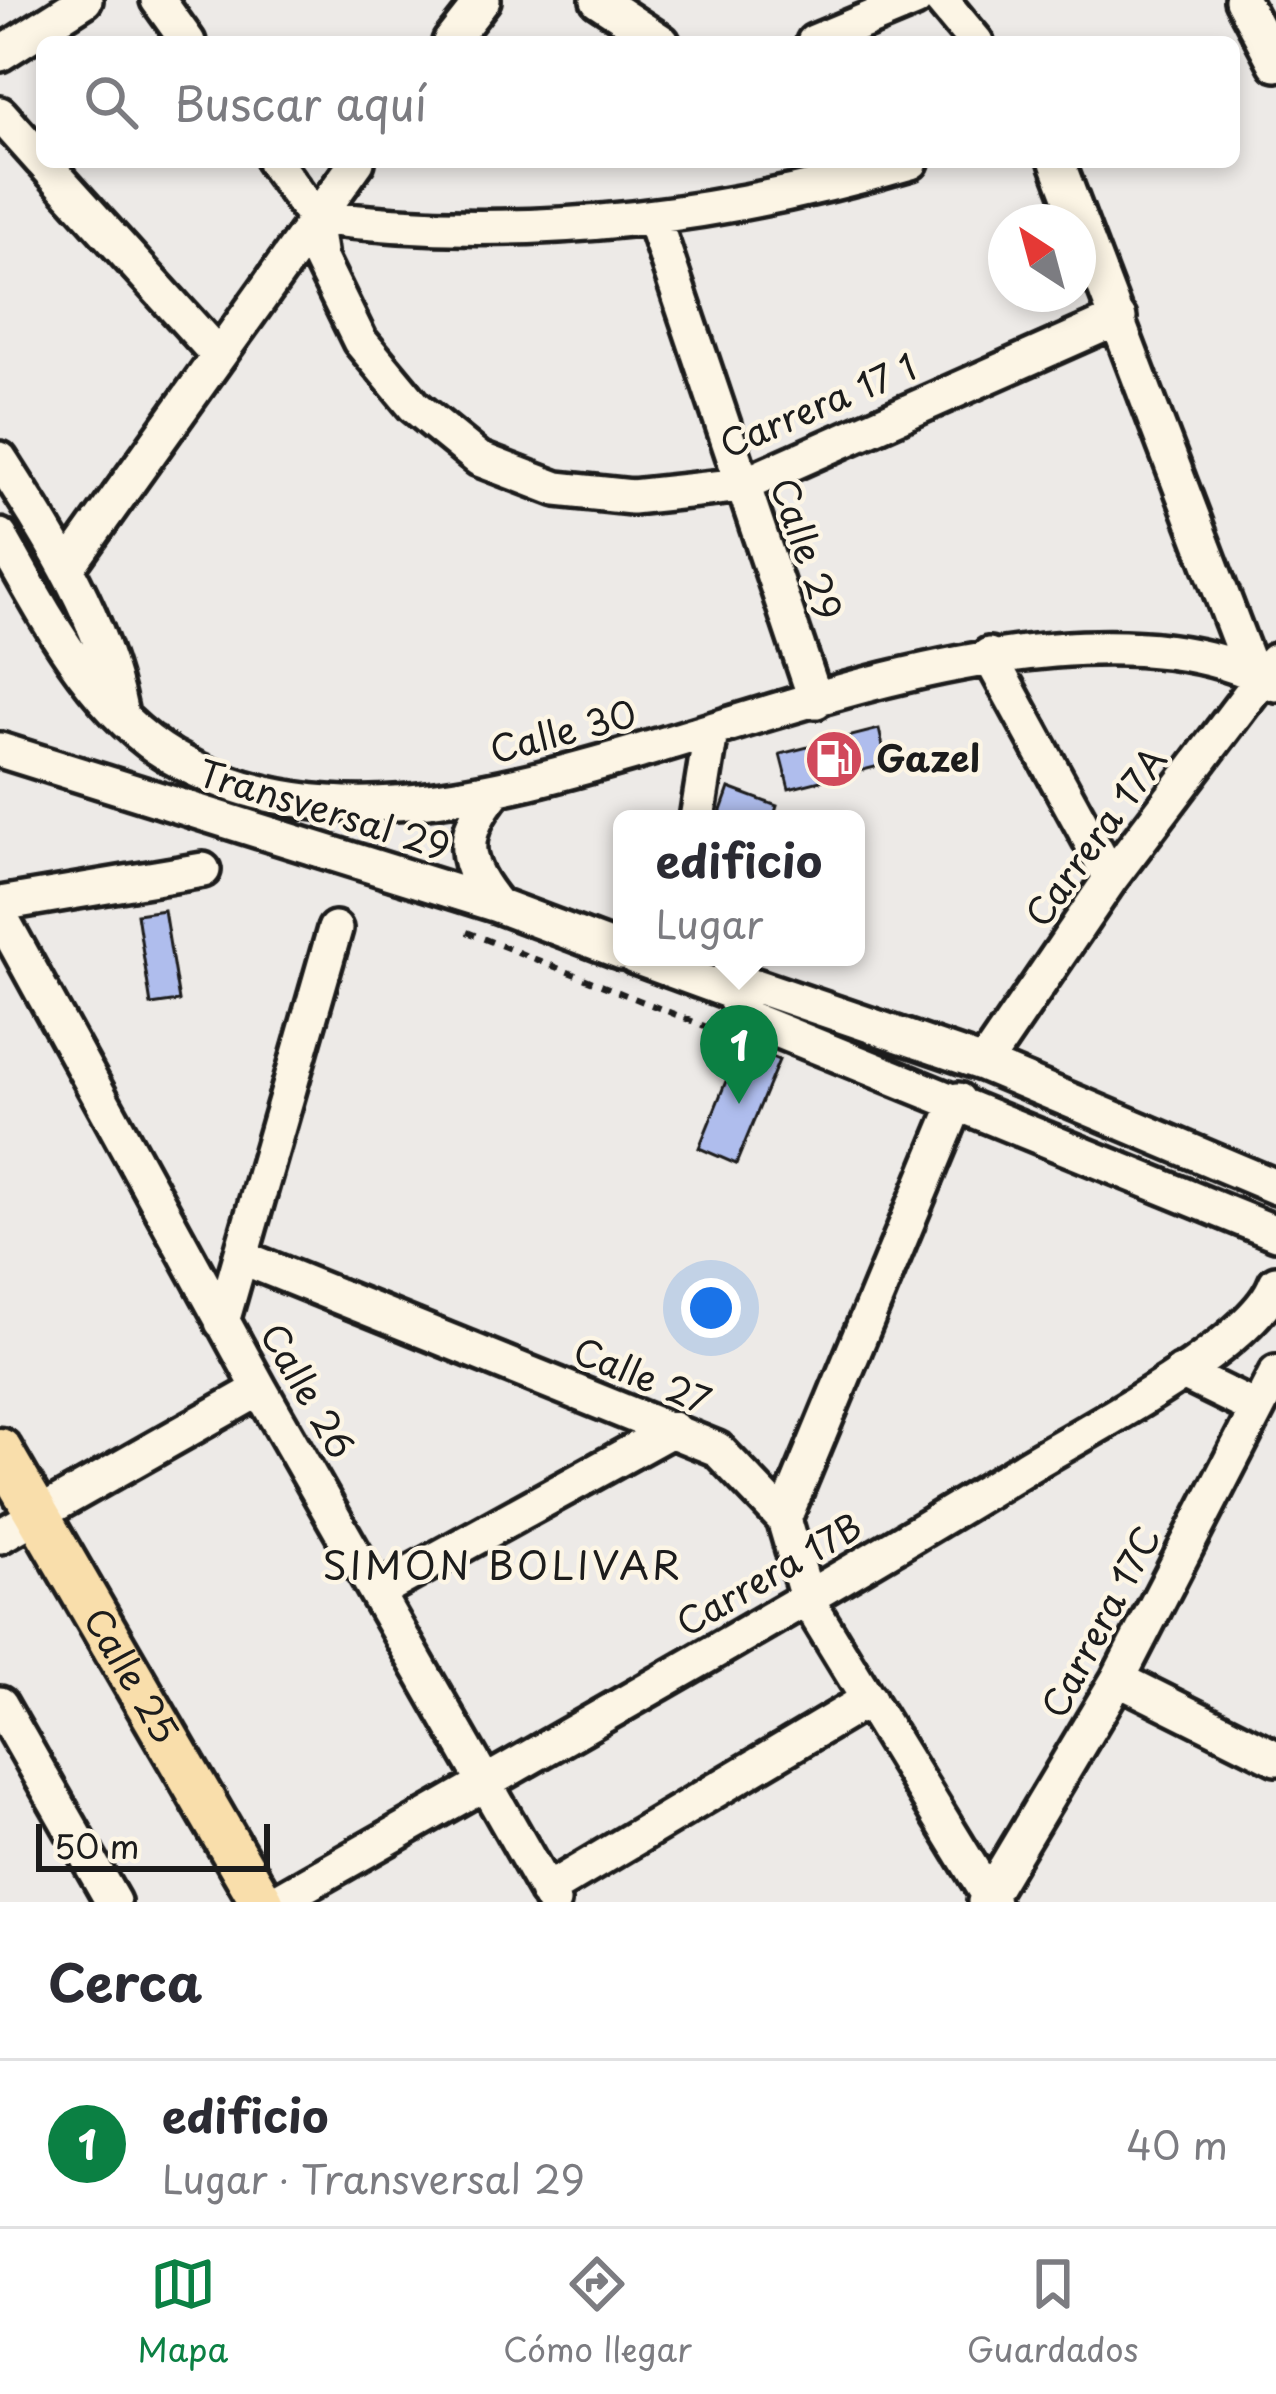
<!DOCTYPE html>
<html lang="es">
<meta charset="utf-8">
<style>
:root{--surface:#fff;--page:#f7f7f7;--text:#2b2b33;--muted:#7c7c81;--line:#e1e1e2;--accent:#0b8043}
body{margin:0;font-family:"Playpen Sans",sans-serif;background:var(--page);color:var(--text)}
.compass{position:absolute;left:988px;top:204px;width:108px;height:108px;border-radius:50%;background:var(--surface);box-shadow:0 6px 18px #0003;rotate:324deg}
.scale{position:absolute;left:36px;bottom:30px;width:234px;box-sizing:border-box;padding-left:12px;border:6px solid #1c1c1c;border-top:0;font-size:33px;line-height:42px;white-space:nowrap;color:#1c1c1c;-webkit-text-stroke:9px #fcf5e5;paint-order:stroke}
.you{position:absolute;left:711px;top:1308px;width:42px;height:42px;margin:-30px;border:9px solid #fff;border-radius:50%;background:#1a73e8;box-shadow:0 0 0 18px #1a73e833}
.badge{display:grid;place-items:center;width:78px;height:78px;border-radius:50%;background:var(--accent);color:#fff;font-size:39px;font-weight:700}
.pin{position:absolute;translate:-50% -99px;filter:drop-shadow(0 3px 6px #0008)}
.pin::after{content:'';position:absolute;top:63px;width:42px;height:36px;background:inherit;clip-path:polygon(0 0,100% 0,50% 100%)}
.popup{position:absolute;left:613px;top:810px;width:252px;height:156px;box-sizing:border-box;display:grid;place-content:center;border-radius:18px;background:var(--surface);filter:drop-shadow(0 3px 9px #0005);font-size:39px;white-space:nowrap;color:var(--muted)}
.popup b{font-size:45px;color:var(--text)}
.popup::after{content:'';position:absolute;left:50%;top:100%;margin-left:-24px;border:24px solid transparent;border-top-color:var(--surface)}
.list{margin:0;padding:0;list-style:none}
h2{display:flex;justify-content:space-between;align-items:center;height:156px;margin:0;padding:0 48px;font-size:51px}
h2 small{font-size:39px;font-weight:400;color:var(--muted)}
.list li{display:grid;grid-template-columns:78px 1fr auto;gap:36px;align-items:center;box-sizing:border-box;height:168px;padding:0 48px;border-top:3px solid var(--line)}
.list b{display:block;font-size:45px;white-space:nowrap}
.list p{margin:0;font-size:39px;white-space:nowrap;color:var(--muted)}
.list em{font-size:39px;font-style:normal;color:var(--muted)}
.icon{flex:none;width:66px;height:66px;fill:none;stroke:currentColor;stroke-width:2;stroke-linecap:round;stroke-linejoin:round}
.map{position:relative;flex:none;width:1276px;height:1902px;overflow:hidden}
.search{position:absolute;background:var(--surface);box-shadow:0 6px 18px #0003;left:36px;right:36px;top:36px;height:132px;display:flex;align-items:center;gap:30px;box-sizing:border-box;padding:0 42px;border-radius:18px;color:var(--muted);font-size:45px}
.sheet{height:324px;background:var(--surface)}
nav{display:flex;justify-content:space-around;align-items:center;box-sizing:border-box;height:168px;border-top:3px solid var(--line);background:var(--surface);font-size:33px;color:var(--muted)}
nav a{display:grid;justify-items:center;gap:6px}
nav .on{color:var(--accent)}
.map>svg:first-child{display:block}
.building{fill:#afbded;stroke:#1c1c1c;stroke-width:3}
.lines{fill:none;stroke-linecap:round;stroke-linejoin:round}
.minor-casing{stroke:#1c1c1c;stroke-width:42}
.major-casing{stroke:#1c1c1c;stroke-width:51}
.path{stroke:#1c1c1c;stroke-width:6;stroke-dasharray:9 9;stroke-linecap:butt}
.minor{stroke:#fcf5e5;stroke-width:33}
.major{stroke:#f9deab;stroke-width:42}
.labels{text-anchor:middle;stroke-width:9;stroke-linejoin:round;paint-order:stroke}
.street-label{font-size:36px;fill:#1c1c1c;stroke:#fcf5e5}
.poi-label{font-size:36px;font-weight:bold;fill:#1c1c1c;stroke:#fcf5e5;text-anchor:start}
.neighbourhood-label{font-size:39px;letter-spacing:3px;fill:#1c1c1c;stroke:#fcf5e5}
</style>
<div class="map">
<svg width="1276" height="1902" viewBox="0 0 1276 1902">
<rect width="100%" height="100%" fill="#edeae7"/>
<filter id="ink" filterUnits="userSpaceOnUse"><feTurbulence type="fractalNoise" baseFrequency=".00833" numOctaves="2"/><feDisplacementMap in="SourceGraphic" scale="24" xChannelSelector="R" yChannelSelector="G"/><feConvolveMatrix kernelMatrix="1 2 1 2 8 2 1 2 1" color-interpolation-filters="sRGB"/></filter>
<g filter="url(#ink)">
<path class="building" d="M 879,729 L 887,764 L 789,789 L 780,754 Z
M 729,788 L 777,806 L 773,819 L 718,819 Z
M 164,910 L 179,1001 L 151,1005 L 137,914 Z
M 741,1044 L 779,1060 L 736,1164 L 699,1148 Z"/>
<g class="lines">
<g class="minor-casing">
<path id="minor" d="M 158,0 L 188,42
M 598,0 L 662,42
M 941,0 L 976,42
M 1242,0 L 1276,64
M 450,42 L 483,0
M 814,42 L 915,0
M 0,54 L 85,0
M 0,114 L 42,161
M 43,162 L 216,353
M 274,162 L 314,217 L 320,259 L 360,341 L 414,406 L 479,459 L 557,489 L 632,497 L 743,485 L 1119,318
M 1057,162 L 1251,671
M 314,217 C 516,243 716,219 911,162
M 653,217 L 816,701
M 0,459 C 51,539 101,616 120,710
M 0,536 C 45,614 91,709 172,757 C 316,840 482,797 631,754 C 769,714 911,662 1054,650 C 1130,644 1208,648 1276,684
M 68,567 L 357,162
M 989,655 L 1111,878
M 0,750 L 497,905 L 622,952
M 494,792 C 458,837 462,863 497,905
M 697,819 L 711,732
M 0,904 L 203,870
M 0,915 L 260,1389 L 553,1902
M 635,957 L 731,992 L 756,986 L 984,1064 L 1276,1187
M 730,957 L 731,992 L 745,1017 L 1276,1233
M 984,1064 L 1111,878 L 1275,661
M 241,1257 L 717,1449 L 784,1519 L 808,1601 L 992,1902
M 222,1322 L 335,929
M 1181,1372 L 1257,1409
M 784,1519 L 958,1100
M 0,1536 L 260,1389
M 377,1592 L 673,1429
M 1118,1679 L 1276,1758
M 0,1704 L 113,1902
M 546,1891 L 869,1699
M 276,1902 C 526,1759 777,1619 1023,1469 C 1083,1432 1253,1346 1276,1283
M 985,1902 L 1118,1679 L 1276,1373"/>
</g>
<g class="major-casing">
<g id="major">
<path id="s1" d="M 0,1450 L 262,1902"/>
</g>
</g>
<path class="path" d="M 467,932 L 717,1031"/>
<use href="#minor" class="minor"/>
<use href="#major" class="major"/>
</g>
</g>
<defs>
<g id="fuel-disc" transform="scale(3)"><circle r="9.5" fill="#d1495b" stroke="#fcf5e5"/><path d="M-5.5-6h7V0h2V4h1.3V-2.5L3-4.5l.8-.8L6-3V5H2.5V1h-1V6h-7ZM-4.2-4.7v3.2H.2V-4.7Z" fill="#fff"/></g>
</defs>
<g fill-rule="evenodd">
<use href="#fuel-disc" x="834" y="759"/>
</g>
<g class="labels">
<g class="street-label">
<text transform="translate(818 406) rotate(-23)" y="13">Carrera 17 1</text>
<text transform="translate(806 549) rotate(71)" y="13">Calle 29</text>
<text transform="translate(563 732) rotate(-15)" y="13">Calle 30</text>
<text transform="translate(324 810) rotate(17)" y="13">Transversal 29</text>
<text transform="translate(1096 837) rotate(-54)" y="13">Carrera 17A</text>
<text transform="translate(642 1376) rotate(22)" y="13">Calle 27</text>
<text transform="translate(307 1391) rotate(60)" y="13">Calle 26</text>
<text transform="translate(769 1575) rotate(-30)" y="13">Carrera 17B</text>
<text transform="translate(1101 1622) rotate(-62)" y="13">Carrera 17C</text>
<text dy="13" stroke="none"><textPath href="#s1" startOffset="261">Calle 25</textPath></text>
</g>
<g class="poi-label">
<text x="876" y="772">Gazel</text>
</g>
<g class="neighbourhood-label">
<text x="503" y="1580">SIMON BOLIVAR</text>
</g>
</g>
</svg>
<svg class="compass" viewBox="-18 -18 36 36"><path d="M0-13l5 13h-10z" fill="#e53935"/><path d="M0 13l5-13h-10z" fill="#7c7c81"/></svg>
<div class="scale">50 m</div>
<div class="you"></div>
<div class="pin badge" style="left:739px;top:1104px">1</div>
<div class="popup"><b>edificio</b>Lugar</div>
<div class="search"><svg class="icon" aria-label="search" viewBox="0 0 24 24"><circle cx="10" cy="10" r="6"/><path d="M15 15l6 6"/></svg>Buscar aquí</div>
</div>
<section class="sheet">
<h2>Cerca<small></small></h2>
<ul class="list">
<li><span class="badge">1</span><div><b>edificio</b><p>Lugar · Transversal 29</p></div><em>40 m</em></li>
</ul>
</section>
<nav>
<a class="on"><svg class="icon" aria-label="map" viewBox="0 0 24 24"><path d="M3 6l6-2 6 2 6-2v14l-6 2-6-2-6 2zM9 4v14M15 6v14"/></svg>Mapa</a>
<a><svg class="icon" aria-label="directions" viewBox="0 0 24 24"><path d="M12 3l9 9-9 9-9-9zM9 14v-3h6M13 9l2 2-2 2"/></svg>Cómo llegar</a>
<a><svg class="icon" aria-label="saved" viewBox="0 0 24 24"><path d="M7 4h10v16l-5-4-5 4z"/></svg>Guardados</a>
</nav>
